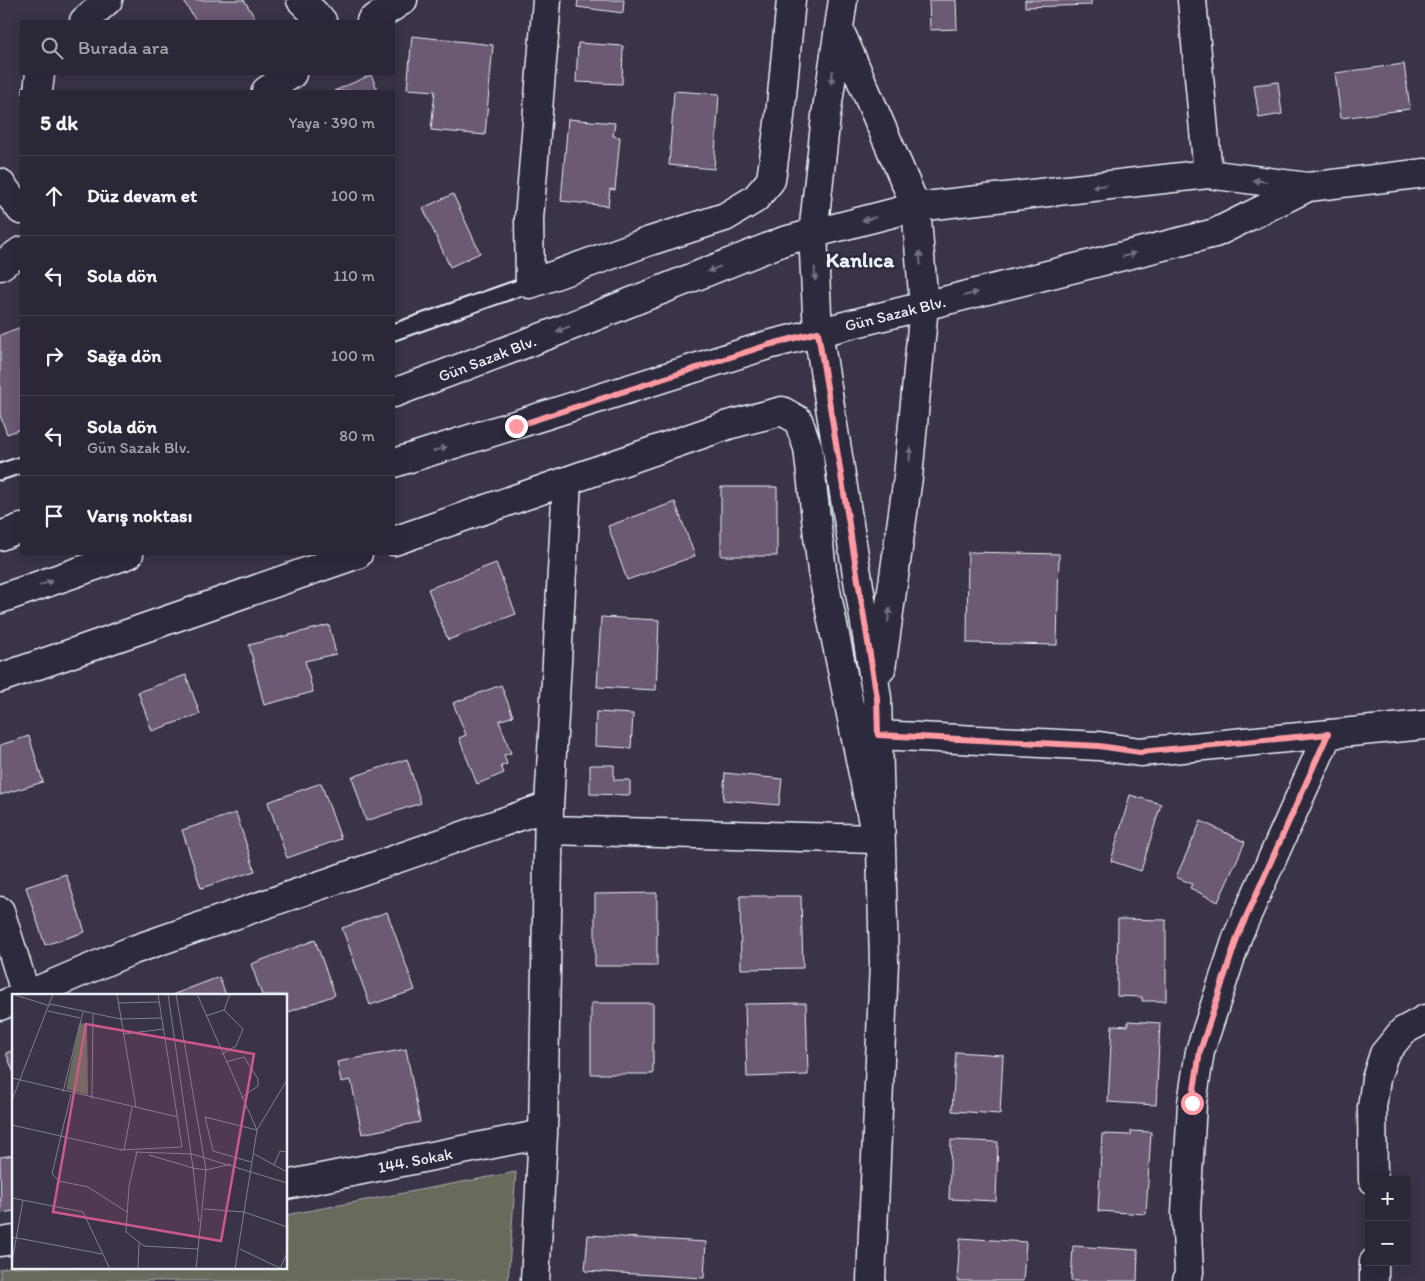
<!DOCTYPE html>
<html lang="tr">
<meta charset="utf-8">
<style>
:root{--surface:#2c2736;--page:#383342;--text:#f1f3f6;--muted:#a6a5ad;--line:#484451}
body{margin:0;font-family:Itim,sans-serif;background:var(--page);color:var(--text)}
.controls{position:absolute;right:15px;bottom:15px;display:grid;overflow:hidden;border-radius:0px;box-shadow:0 2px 12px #0003}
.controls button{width:45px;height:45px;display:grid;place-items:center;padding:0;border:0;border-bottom:1px solid var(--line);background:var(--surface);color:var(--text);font:25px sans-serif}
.stop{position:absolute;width:15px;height:15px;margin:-11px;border:4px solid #ff9aa2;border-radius:50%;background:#fff}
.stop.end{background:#ff9aa2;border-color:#fff;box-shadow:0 1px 5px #0008}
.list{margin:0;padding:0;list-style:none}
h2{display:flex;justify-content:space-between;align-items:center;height:65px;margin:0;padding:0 20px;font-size:21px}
h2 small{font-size:16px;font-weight:400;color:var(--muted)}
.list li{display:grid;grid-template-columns:32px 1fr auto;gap:15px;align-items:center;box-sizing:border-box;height:80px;padding:0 20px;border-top:1px solid var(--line)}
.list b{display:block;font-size:19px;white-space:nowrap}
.list p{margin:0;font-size:16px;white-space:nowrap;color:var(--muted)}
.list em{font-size:16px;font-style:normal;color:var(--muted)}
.icon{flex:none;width:28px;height:28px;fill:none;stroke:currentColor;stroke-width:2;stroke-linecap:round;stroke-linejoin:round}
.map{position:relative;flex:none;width:1425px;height:1281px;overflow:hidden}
.search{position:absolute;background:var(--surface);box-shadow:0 2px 12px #0003;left:20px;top:20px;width:375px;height:55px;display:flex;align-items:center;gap:12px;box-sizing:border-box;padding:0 18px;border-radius:0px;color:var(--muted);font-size:19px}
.panel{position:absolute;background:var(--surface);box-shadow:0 2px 12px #0003;left:20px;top:90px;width:375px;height:465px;border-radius:0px}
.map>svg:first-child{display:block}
.green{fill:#6a6b5c;stroke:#a9aeaa}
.building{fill:#6c5a74;stroke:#e8f1f8}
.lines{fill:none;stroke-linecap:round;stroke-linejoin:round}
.lane-casing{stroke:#e8f1f8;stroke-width:19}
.street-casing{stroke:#e8f1f8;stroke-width:31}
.secondary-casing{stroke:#e8f1f8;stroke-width:31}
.lane{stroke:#2f2a3d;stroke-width:15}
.street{stroke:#2f2a3d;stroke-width:28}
.secondary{stroke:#2f2a3d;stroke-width:28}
.oneway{fill:#70707e}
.route{stroke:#ff9aa2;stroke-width:6}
.labels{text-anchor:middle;stroke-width:5;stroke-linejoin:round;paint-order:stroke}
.street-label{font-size:16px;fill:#e8f1f8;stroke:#2f2a3d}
.district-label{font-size:21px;font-weight:bold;fill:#e8f1f8;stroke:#2f2a3d}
.inset-road{fill:none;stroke:#80808e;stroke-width:1}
.view{fill:#cd598a;fill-opacity:0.15;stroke:#cd598a;stroke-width:2.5}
.inset-edge{fill:none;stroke:#e8f1f8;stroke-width:2.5}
</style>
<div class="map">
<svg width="1425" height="1281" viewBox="0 0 1425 1281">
<rect width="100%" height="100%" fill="#3b3448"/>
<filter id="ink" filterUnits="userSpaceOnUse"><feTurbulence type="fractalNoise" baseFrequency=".02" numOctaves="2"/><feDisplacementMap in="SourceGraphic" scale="10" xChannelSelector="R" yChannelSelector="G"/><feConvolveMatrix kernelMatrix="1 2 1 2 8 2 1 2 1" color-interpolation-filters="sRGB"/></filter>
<g filter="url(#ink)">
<path class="green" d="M 516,1172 L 508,1281 L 0,1281 L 0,1269 L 14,1266 L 14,1267 L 286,1267 L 286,1215 Z"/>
<path class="building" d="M 183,0 L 244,0 L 257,21 L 196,21 Z
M 578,0 L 624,0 L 623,13 L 577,7 Z
M 929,0 L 956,0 L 957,29 L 930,30 Z
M 1025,0 L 1091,0 L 1091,5 L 1025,7 Z
M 412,36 L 493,45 L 485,135 L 431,130 L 435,91 L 407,89 Z
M 578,43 L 623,46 L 622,84 L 576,82 Z
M 1404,64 L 1410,109 L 1341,118 L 1335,73 Z
M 371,75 L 378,91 L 334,91 Z
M 1278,82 L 1282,114 L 1259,118 L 1254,85 Z
M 674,91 L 719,94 L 714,169 L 669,165 Z
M 568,119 L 615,123 L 613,136 L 620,137 L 615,190 L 610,189 L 608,206 L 561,201 Z
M 453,194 L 480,253 L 450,267 L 423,208 Z
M 21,327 L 21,429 L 7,434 L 0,415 L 0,335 Z
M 721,487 L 777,487 L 777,556 L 721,556 Z
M 675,502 L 695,556 L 627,580 L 608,526 Z
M 968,552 L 1059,554 L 1057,645 L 967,643 Z
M 496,563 L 516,614 L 448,640 L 428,589 Z
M 601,617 L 659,620 L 656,690 L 597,687 Z
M 329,625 L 336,654 L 305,661 L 313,692 L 264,705 L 249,645 Z
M 186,675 L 200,714 L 152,731 L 138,692 Z
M 501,685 L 513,716 L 499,721 L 511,753 L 504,755 L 507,764 L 501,766 L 504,773 L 477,784 L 459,738 L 466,735 L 453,703 Z
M 596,712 L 633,714 L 631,748 L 595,746 Z
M 29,736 L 43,782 L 0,795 L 0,745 Z
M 407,759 L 421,803 L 366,821 L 352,777 Z
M 590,765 L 614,765 L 614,780 L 630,780 L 630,795 L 590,794 Z
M 725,773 L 782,779 L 779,805 L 723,800 Z
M 321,783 L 341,839 L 287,858 L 268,802 Z
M 1130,795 L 1161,804 L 1141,871 L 1111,861 Z
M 236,813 L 255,871 L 201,888 L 182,830 Z
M 1201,821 L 1245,842 L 1218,902 L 1190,888 L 1192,884 L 1176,877 Z
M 66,874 L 85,932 L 45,945 L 26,887 Z
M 657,893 L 657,966 L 595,966 L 595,894 Z
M 740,896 L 801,896 L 803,968 L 741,969 Z
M 387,912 L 415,990 L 370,1005 L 342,928 Z
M 1118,919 L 1166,920 L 1166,1001 L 1142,1001 L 1142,997 L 1117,996 Z
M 315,940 L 335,995 L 286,1013 L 286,995 L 262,995 L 251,964 Z
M 219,977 L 226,995 L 172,995 Z
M 591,1003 L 653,1003 L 653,1074 L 591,1074 Z
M 806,1003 L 808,1075 L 747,1077 L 745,1004 Z
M 1128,1021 L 1160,1023 L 1156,1105 L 1108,1102 L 1112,1025 L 1128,1026 Z
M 406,1049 L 420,1122 L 362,1134 L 351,1080 L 341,1082 L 337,1062 Z
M 14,1050 L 14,1073 L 6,1053 Z
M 956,1052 L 1003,1055 L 1000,1114 L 952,1111 Z
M 1131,1131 L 1151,1132 L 1146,1214 L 1098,1211 L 1102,1134 L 1131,1135 Z
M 951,1140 L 998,1142 L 996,1201 L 949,1199 Z
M 14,1155 L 14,1211 L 1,1213 L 0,1157 Z
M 588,1235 L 706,1242 L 704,1278 L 585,1271 Z
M 960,1238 L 1026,1242 L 1023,1281 L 957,1281 Z
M 1073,1246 L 1138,1250 L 1137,1281 L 1071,1281 Z"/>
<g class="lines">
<g class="lane-casing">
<path id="lane" d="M 394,332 L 530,284
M 0,472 L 21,465"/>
</g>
<g class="street-casing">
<path id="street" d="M 301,0 L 322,21
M 547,0 L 529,219 L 530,284 L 647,242 L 725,217 L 755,199 L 771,180 L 780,116 L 791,0
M 1192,0 L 1208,174
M 84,21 L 108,0
M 371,21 L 403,0
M 38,91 L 40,74
M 266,91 L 292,74
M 0,183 L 21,210
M 0,266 L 21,251
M 394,541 L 728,425 L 782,411 L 798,420 L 808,448 L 822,571 L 873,823
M 0,678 L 358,554
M 878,735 L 1099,746 L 1140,752 L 1425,725
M 549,830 L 876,839
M 0,911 L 26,995
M 27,995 L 133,950 L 549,806
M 0,1006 L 14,1000
M 1373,1180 L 1372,1107 L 1376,1079 L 1384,1054 L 1403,1031 L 1425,1019
M 286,1185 L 543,1134
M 0,1242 L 14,1240
M 1374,1262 L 1374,1281
M 535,1281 L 543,1134 L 549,806 L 567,481
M 1187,1281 L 1189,1272 L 1186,1212 L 1192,1103 L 1200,1051 L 1238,935 L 1328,734"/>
</g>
<g class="secondary-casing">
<path id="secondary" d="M 843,0 L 826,116 L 813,234 L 818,332 L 877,698 L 884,962 L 871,1281
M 839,29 L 916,207 L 924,306 L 908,477 L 881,669
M 394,393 L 556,332 L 784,241 L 916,207 L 1208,174 L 1308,187 L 1425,173
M 394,463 L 768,345 L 1215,233 L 1308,187
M 0,536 L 21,528
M 0,599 L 129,554"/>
</g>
<use href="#lane" class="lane"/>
<use href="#street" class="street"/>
<use href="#secondary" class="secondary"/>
</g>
<defs><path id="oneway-solid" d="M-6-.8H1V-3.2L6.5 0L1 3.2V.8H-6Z" transform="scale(1.25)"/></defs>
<g class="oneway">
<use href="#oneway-solid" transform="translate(832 77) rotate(98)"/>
<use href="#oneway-solid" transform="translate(1260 181) rotate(-172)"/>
<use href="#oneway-solid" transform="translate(1099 186) rotate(174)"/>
<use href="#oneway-solid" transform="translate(869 219) rotate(165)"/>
<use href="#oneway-solid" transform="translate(1129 255) rotate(-14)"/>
<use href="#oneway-solid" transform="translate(920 258) rotate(-95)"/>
<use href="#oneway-solid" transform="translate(714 269) rotate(158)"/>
<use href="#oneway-solid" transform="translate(815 274) rotate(87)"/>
<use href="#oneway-solid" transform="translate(971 294) rotate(-14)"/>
<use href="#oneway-solid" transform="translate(563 329) rotate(158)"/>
<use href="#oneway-solid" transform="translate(440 449) rotate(-17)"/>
<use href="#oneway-solid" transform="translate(910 454) rotate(-85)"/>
<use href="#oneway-solid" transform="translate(46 583) rotate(-20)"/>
<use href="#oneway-solid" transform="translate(889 615) rotate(-82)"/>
</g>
</g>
<g class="lines" filter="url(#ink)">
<path class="route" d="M 516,426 L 768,345 L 818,332 L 877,698 L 878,735 L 1099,746 L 1140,752 L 1328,734 L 1238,935 L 1200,1051 L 1192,1103"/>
</g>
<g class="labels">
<g class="street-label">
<text transform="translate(895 313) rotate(-14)" y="6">Gün Sazak Blv.</text>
<text transform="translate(487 358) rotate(-21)" y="6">Gün Sazak Blv.</text>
<text transform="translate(415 1160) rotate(-11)" y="6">144. Sokak</text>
</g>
<g class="district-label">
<text x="860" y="267">Kanlıca</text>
</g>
</g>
<g transform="translate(12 994)">
<rect width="275" height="275" fill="#3b3448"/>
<path d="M 68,29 L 75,30 L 76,101 L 54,95 Z" fill="#6a6b5c"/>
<path class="inset-road" d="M 0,0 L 38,12M 105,0 L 124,113M 156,0 L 181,174 L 194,176 L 219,170M 164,0 L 194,176M 185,0 L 245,136M 106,9 L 147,8M 38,10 L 108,25 L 150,24M 36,17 L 68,24M 194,22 L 212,16 L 218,0M 111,40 L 152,35M 210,60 L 224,52 L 231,35 L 212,16M 214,68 L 232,63 L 246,85 L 246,92 L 229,104M 0,84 L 166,123M 51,98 L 71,18M 59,100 L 40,180 L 47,187 L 76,193 L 115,218M 80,105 L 81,20M 0,106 L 41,0M 0,131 L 110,156M 108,156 L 170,153 L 146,0M 112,156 L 120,113M 123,158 L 180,160M 125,158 L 117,192 L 114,238 L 132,252 L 186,255M 180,160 L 275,189M 242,160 L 275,178M 137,161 L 181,174 L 187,228M 239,168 L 201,157 L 193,123 L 245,136M 262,171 L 268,157 L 275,158M 0,204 L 71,218 L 98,275M 192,215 L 232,218 L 275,233M 0,243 L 90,260M 228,255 L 270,275M 0,268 L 11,206M 126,275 L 127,249M 184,275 L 194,176M 223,275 L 245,136 L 275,86M 268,275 L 275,259"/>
<path class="view" d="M 74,30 L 242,60 L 209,247 L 41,218 Z"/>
<rect width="275" height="275" class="inset-edge"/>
</g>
</svg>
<div class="controls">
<button>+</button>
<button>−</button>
</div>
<div class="stop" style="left:1192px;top:1103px"></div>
<div class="stop end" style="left:516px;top:426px"></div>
<div class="search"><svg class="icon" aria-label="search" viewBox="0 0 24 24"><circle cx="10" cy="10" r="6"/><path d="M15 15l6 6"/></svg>Burada ara</div>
<section class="panel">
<h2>5 dk<small>Yaya · 390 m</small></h2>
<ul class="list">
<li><svg class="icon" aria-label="ahead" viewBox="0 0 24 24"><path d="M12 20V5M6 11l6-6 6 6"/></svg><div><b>Düz devam et</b></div><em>100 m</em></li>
<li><svg class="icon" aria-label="left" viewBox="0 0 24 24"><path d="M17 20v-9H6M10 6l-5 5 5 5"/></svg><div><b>Sola dön</b></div><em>110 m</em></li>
<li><svg class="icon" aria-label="right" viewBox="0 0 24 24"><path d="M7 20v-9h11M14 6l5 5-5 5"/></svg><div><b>Sağa dön</b></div><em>100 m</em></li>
<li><svg class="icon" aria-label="left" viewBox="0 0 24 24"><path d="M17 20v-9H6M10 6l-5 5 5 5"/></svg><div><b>Sola dön</b><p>Gün Sazak Blv.</p></div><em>80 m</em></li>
<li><svg class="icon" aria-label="arrive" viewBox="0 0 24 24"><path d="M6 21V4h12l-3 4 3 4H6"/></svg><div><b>Varış noktası</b></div></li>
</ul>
</section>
</div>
